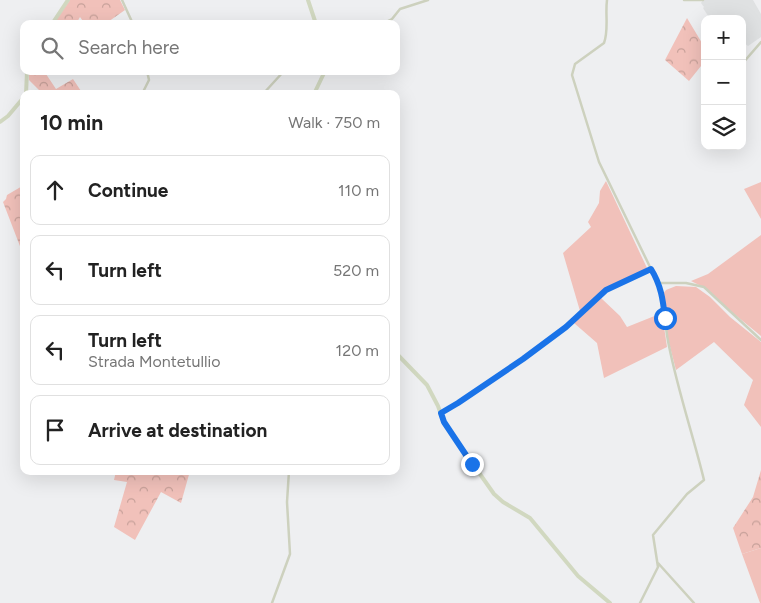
<!DOCTYPE html>
<meta charset="utf-8">
<style>
:root{--surface:#fff;--page:#f6f6f6;--text:#222;--muted:#767676;--line:#e0e0e0}
body{margin:0;font-family:Figtree,sans-serif;background:var(--page);color:var(--text)}
.controls{position:absolute;right:15px;top:15px;display:grid;overflow:hidden;border-radius:10px;box-shadow:0 5px 20px #0002}
.controls button{width:45px;height:45px;display:grid;place-items:center;padding:0;border:0;border-bottom:1px solid var(--line);background:var(--surface);color:var(--text);font:25px sans-serif}
.stop{position:absolute;width:15px;height:15px;margin:-11px;border:4px solid #1a73e8;border-radius:50%;background:#fff}
.stop.end{background:#1a73e8;border-color:#fff;box-shadow:0 1px 5px #0008}
.list{margin:0;padding:0;list-style:none}
h2{display:flex;justify-content:space-between;align-items:center;height:65px;margin:0;padding:0 20px;font-size:21px}
h2 small{font-size:16px;font-weight:400;color:var(--muted)}
.list li{display:grid;grid-template-columns:32px 1fr auto;gap:15px;align-items:center;box-sizing:border-box;height:70px;margin:0 10px 10px;padding:0 10px;border:1px solid var(--line);border-radius:10px}
.list b{display:block;font-size:19px;white-space:nowrap}
.list p{margin:0;font-size:16px;white-space:nowrap;color:var(--muted)}
.list em{font-size:16px;font-style:normal;color:var(--muted)}
.icon{flex:none;width:28px;height:28px;fill:none;stroke:currentColor;stroke-width:2;stroke-linecap:round;stroke-linejoin:round}
.map{position:relative;flex:none;width:761px;height:603px;overflow:hidden}
.search{position:absolute;background:var(--surface);box-shadow:0 5px 20px #0002;left:20px;top:20px;width:380px;height:55px;display:flex;align-items:center;gap:12px;box-sizing:border-box;padding:0 18px;border-radius:10px;color:var(--muted);font-size:19px}
.panel{position:absolute;background:var(--surface);box-shadow:0 5px 20px #0002;left:20px;top:90px;width:380px;height:385px;border-radius:10px}
.map>svg:first-child{display:block}
.education{fill:#dfe1e2}
.grass{fill:#f1c1ba}
.forest{fill:url(#forest-crowns)}
.lines{fill:none;stroke-linecap:round;stroke-linejoin:round}
.street{stroke:#cdd1be;stroke-width:2.5}
.secondary{stroke:#d1d8c0;stroke-width:4}
.route{stroke:#1a73e8;stroke-width:6}
</style>
<div class="map">
<svg width="761" height="603" viewBox="0 0 761 603">
<defs>
<pattern id="forest-crowns" width="20" height="18" patternUnits="userSpaceOnUse" patternTransform="scale(1.25)"><rect width="20" height="18" fill="#f1c1ba"/><path d="M2 6a3 3 0 1 1 6 0M12 15a3 3 0 1 1 6 0" fill="none" stroke="#c6a099"/></pattern>
</defs>
<rect width="100%" height="100%" fill="#eeeff1"/>
<path class="education" d="M 703,0 L 753,0 L 761,14 L 761,37 L 748,46 L 742,41 L 742,19 L 710,19 L 703,8 L 704,7 L 701,3 Z"/>
<path class="grass" d="M 606,181 L 647,268 L 609,288 L 580,311 L 563,253 L 591,227 L 588,222 L 599,203 L 600,191 Z
M 761,182 L 761,219 L 744,189 Z
M 761,235 L 761,336 L 733,313 L 707,289 L 691,281 L 708,274 Z
M 676,286 L 696,287 L 710,297 L 730,317 L 761,342 L 761,427 L 744,405 L 753,380 L 714,342 L 676,370 L 666,331 L 663,294 L 666,290 Z
M 601,298 L 620,316 L 627,327 L 662,313 L 667,347 L 604,378 L 597,343 L 574,323 Z
M 761,548 L 761,603 L 760,603 L 742,554 Z"/>
<path class="forest" d="M 70,0 L 120,0 L 125,10 L 105,24 L 85,24 L 80,17 L 76,24 L 58,24 L 56,20 Z
M 687,18 L 705,48 L 705,61 L 689,81 L 665,60 Z
M 29,71 L 44,71 L 56,89 L 73,79 L 83,94 L 43,94 L 29,80 Z
M 24,185 L 24,254 L 23,254 L 3,202 L 6,199 L 7,195 Z
M 761,470 L 761,548 L 742,554 L 733,528 L 753,497 Z
M 116,471 L 190,471 L 181,503 L 161,492 L 135,540 L 114,527 L 127,482 L 114,480 Z"/>
<g class="lines">
<path class="street" d="M 122,0 L 133,24
M 607,0 C 605,14 609,30 604,43 L 575,64 L 572,75 L 599,162 L 651,269 C 666,293 663,319 669,346 C 678,391 693,435 704,480 L 687,494 L 653,535 L 658,567 L 640,603
M 684,0 L 703,0
M 382,24 L 392,19 L 400,9 L 428,0
M 742,64 L 761,42
M 142,94 L 149,80 L 147,71
M 263,94 L 284,71
M 659,283 L 686,283 L 704,287 L 761,340
M 441,413 L 523,359 L 566,327 L 606,290 L 651,269
M 658,563 L 694,603
M 272,603 L 290,554 L 287,502 L 289,471"/>
<path class="secondary" d="M 308,0 L 316,24
M 52,24 L 68,0
M 26,94 L 27,71
M 314,94 L 325,71
M 0,122 L 8,116 L 24,97
M 396,353 L 427,385 L 438,406 L 444,423 L 494,494 L 503,502 L 530,518 L 578,576 L 610,603"/>
</g>
<g class="lines">
<path class="route" d="M 472,464 L 444,422 L 441,413 L 458,403 L 523,359 L 566,327 L 606,290 L 651,269 C 661,285 663,300 665,318"/>
</g>
</svg>
<div class="controls">
<button>+</button>
<button>−</button>
<button><svg class="icon" aria-label="layers" viewBox="0 0 24 24"><path d="M12 4l9 5-9 5-9-5zM3 14l9 5 9-5"/></svg></button>
</div>
<div class="stop" style="left:665px;top:318px"></div>
<div class="stop end" style="left:472px;top:464px"></div>
<div class="search"><svg class="icon" aria-label="search" viewBox="0 0 24 24"><circle cx="10" cy="10" r="6"/><path d="M15 15l6 6"/></svg>Search here</div>
<section class="panel">
<h2>10 min<small>Walk · 750 m</small></h2>
<ul class="list">
<li><svg class="icon" aria-label="ahead" viewBox="0 0 24 24"><path d="M12 20V5M6 11l6-6 6 6"/></svg><div><b>Continue</b></div><em>110 m</em></li>
<li><svg class="icon" aria-label="left" viewBox="0 0 24 24"><path d="M17 20v-9H6M10 6l-5 5 5 5"/></svg><div><b>Turn left</b></div><em>520 m</em></li>
<li><svg class="icon" aria-label="left" viewBox="0 0 24 24"><path d="M17 20v-9H6M10 6l-5 5 5 5"/></svg><div><b>Turn left</b><p>Strada Montetullio</p></div><em>120 m</em></li>
<li><svg class="icon" aria-label="arrive" viewBox="0 0 24 24"><path d="M6 21V4h12l-3 4 3 4H6"/></svg><div><b>Arrive at destination</b></div></li>
</ul>
</section>
</div>
